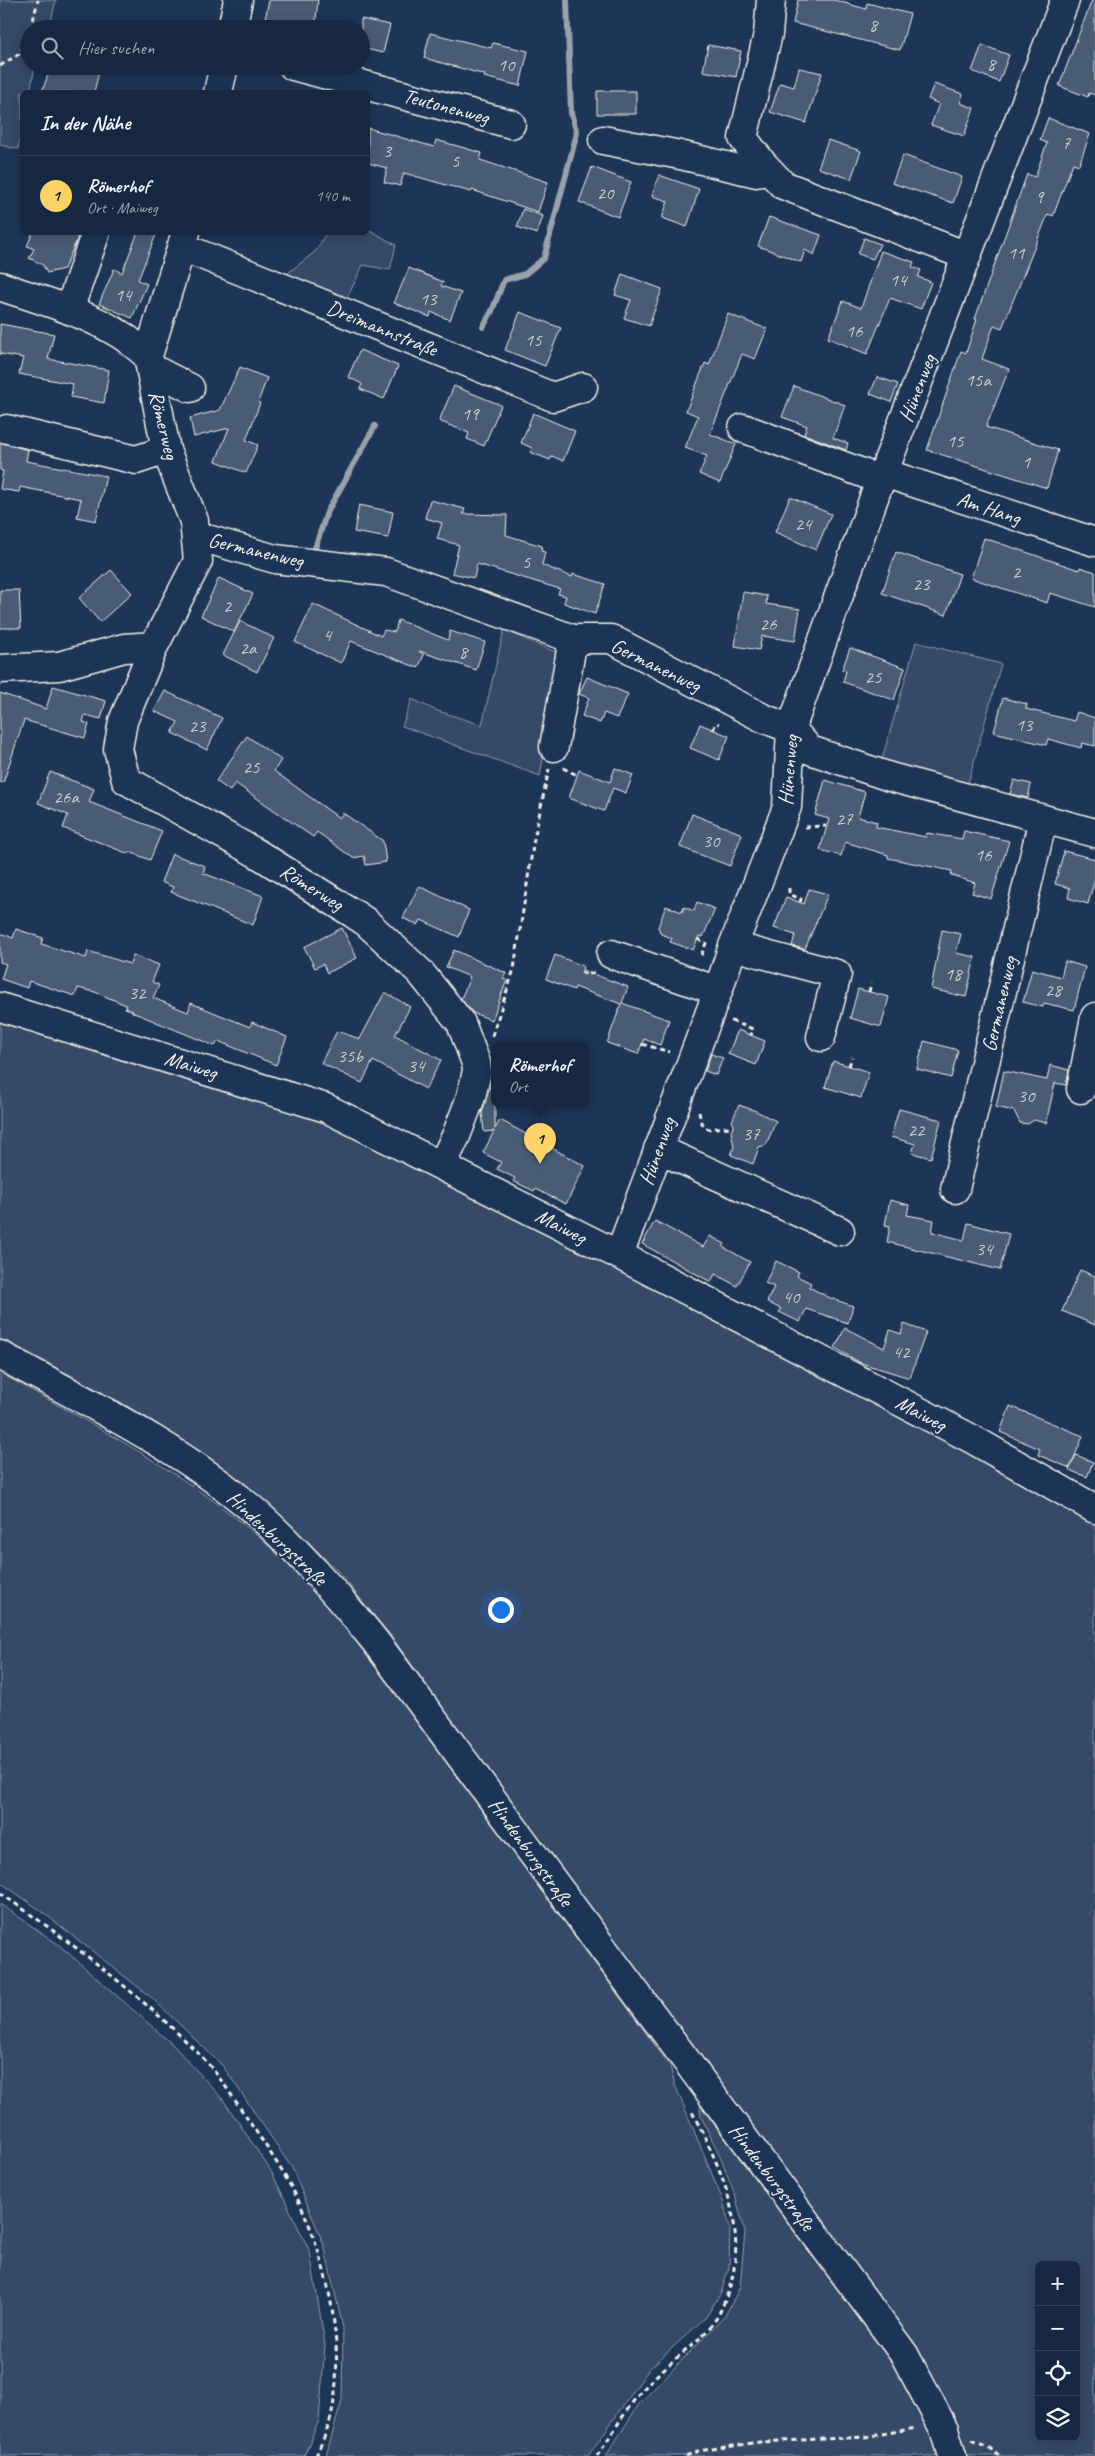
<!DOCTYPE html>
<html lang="de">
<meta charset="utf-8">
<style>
:root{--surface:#162841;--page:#23344c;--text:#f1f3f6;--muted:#9ea6b1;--line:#35445a;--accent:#ffd166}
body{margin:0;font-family:Caveat,sans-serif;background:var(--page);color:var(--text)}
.controls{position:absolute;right:15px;bottom:15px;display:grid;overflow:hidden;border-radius:8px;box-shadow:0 2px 12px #0003}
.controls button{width:45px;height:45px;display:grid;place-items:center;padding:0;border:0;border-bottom:1px solid var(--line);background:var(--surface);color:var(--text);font:25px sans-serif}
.you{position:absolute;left:500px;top:1609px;width:18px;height:18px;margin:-12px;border:4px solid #fff;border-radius:50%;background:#1a73e8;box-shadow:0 0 0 8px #1a73e833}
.badge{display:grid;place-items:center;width:32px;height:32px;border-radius:50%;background:var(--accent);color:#111;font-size:16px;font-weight:700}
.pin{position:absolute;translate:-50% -41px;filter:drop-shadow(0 1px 2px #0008)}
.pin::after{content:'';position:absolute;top:26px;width:18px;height:15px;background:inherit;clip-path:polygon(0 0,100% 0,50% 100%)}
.popup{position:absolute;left:491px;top:1042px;width:98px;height:65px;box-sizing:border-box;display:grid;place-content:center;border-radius:8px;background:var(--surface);filter:drop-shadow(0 1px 4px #0005);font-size:16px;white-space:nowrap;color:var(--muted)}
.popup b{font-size:19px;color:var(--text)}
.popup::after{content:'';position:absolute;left:50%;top:100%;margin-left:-10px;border:10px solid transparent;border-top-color:var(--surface)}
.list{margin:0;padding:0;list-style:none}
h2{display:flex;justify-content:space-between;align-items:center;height:65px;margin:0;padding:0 20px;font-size:21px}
h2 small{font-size:16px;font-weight:400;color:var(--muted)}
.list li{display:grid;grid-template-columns:32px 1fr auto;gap:15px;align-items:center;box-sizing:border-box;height:80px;padding:0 20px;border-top:1px solid var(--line)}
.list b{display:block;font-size:19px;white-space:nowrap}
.list p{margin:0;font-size:16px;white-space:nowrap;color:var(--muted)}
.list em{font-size:16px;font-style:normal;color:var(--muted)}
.icon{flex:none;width:28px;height:28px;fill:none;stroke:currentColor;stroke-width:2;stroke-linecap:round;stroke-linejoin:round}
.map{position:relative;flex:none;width:1095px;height:2456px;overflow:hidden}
.search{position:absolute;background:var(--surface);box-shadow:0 2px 12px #0003;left:20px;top:20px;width:350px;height:55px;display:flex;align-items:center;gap:12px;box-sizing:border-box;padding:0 18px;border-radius:28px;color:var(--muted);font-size:19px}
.panel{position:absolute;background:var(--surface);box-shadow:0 2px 12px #0003;left:20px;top:90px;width:350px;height:145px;border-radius:8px}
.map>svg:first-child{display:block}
.green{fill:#354a67;stroke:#949ea8;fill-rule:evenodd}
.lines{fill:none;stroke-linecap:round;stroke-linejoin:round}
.stream{stroke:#9aa2ab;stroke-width:6}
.building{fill:#485b74;stroke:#f4f1e8}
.minor-casing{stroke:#f4f1e8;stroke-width:31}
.major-casing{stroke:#f4f1e8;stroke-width:31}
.path{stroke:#f4f1e8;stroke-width:3;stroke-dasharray:5 4;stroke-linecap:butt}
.minor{stroke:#1d3557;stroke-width:28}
.major{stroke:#1d3557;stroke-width:28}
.labels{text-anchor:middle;stroke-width:4;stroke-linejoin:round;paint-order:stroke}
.number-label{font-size:19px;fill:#c9cccb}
.street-label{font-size:21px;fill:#f4f1e8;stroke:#1d3557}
</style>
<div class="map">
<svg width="1095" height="2456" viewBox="0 0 1095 2456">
<rect width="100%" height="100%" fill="#1d3557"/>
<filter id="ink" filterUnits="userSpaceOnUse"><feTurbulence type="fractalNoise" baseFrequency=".02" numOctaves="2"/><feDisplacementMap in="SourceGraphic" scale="10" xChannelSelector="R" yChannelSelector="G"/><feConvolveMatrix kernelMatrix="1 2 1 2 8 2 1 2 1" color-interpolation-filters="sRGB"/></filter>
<g filter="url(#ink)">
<path class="green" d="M 0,0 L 56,0 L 49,29 L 29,29 L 29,66 L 35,66 L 30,92 L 22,92 L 22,127 L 18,149 L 0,145 Z
M 368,229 L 396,245 L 390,270 L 363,265 L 344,304 L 283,277 L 316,251 L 326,233 L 368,232 Z
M 504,630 L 562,655 L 540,776 L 402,726 L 412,699 L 435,710 L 482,725 Z
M 916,642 L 1001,664 L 967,787 L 882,759 Z
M 0,1021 L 320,1120 L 830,1377 L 1043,1491 L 1095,1523 L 1095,2456 L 964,2456 L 683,2041 L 391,1636 L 336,1569 L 271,1506 L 216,1463 L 122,1403 L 0,1339 ZM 1039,2265 L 1076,2265 L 1076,2437 L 1039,2437 Z
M 0,1373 C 83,1419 169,1464 242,1523 C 318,1583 377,1669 434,1746 C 513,1852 592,1959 670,2066 L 675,2085 L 723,2201 L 730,2228 L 729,2267 L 721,2293 L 706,2317 L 649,2369 L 588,2456 L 326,2456 L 342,2400 L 343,2328 L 324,2245 L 292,2168 L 223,2066 L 152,1998 L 40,1910 L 0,1882 Z
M 0,1904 L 59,1945 L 172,2044 L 222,2098 L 271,2171 L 310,2252 L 325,2345 L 319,2420 L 304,2456 L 0,2456 Z
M 700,2105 L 893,2364 L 917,2403 L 939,2456 L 606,2456 L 639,2404 L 725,2316 L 740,2287 L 745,2231 L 735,2195 L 721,2158 L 701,2117 Z"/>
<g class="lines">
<path class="stream" d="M 483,327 L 492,311 L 504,280 L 525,274 L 544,258 L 577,133 L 571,113 L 567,0
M 314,551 L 327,512 L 375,426"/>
</g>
<path class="building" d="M 269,0 L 318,0 L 315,29 L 285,29 L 264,24 Z
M 798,0 L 834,0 L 866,9 L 867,3 L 910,14 L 900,50 L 793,23 Z
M 1092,0 L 1095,0 L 1095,95 L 1089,93 L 1088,97 L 1059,86 Z
M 361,19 L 390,25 L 383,53 L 361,48 Z
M 430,33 L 491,48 L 493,43 L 528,51 L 520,86 L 484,77 L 485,75 L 424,58 Z
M 708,45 L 741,51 L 736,77 L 703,71 Z
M 982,45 L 1009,55 L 999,82 L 972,71 Z
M 51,66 L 78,66 L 99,72 L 94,92 L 42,92 Z
M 799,68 L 822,73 L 806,123 L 770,112 L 780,83 L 794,87 Z
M 934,84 L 963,94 L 960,103 L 974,108 L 964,136 L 931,125 L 939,104 L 928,99 Z
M 597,91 L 636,91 L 636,114 L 597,114 Z
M 1048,118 L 1090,134 L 1079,165 L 1073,163 L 1053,216 L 1048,214 L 1002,328 L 994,325 L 982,359 L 1009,369 L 986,427 L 1058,450 L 1047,488 L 927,450 L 961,351 L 966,353 L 977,319 L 975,319 L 1027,174 L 1035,177 L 1047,143 L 1040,140 Z
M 368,128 L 434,147 L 436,140 L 482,153 L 480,160 L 548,182 L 538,212 L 472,190 L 471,192 L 404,173 L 400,186 L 384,182 L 387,168 L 368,163 Z
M 828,140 L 861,151 L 851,179 L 818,168 Z
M 903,155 L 962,177 L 953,203 L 892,183 Z
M 592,167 L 631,182 L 618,217 L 579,202 Z
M 659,175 L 699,189 L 687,227 L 662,218 L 668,201 L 652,196 Z
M 523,209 L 543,216 L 537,234 L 517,227 Z
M 769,217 L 821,235 L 814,255 L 805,250 L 801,262 L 758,246 Z
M 33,232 L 67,232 L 78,237 L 64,269 L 47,273 L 43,265 L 29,258 L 34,249 L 27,246 Z
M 138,232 L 157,232 L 138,280 L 147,284 L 132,318 L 99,304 L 114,269 L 122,273 Z
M 864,238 L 880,244 L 873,259 L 858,254 Z
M 881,251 L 914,262 L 912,267 L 921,270 L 918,277 L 931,282 L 921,309 L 890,298 L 867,354 L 828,338 L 843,301 L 861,308 Z
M 409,268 L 443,282 L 441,286 L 461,293 L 450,320 L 431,312 L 430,317 L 394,303 Z
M 622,274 L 662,289 L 649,326 L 624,318 L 631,300 L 615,295 Z
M 520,312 L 561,328 L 545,366 L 505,350 Z
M 728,314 L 767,329 L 755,359 L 742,354 L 710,434 L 736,444 L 720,483 L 699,474 L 707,456 L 685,448 L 698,416 L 686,411 L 705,363 L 709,365 Z
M 0,324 L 54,334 L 48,359 L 109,370 L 104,403 L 71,397 L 73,384 L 19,374 L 23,358 L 0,354 Z
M 360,350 L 398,366 L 384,399 L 360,389 L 362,384 L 348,377 Z
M 240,367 L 267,378 L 258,402 L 260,403 L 246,440 L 258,445 L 246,473 L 216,461 L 229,428 L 194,437 L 190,418 L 220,410 Z
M 877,377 L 898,384 L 891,402 L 870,394 Z
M 454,386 L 501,405 L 484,446 L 467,439 L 469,433 L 439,421 Z
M 794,386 L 845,405 L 833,438 L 848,443 L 846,450 L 804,434 L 807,426 L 782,417 Z
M 533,413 L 575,431 L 563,461 L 552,456 L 550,460 L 530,452 L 532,448 L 521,443 Z
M 0,442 L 28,450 L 26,461 L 106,476 L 96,521 L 77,517 L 81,499 L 20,487 L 19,492 L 0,489 L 3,471 L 0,470 Z
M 790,497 L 831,514 L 816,550 L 775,532 Z
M 430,500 L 465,509 L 463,514 L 507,515 L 506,535 L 542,546 L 541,551 L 545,552 L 542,565 L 572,577 L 573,574 L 605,584 L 595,614 L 564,603 L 566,596 L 558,594 L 560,589 L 477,564 L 474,578 L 452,573 L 459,545 L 437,539 L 442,523 L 425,518 Z
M 359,505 L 393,512 L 388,538 L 354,532 Z
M 984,538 L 1079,570 L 1080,567 L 1095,572 L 1095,607 L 1050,593 L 1047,603 L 971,578 Z
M 896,552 L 960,574 L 946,615 L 882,593 Z
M 111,570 L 132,593 L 100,622 L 79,598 Z
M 219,578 L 253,594 L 234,632 L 201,616 Z
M 0,590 L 19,590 L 21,628 L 0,628 Z
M 743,592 L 767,596 L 766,604 L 800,609 L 795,641 L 762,636 L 759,650 L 735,646 Z
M 313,604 L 381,636 L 384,630 L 395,632 L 398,620 L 448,640 L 450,631 L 485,642 L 476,670 L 419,651 L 424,655 L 418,668 L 351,641 L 341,663 L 295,642 Z
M 240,621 L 274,638 L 257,672 L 223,655 Z
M 850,648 L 905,668 L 894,700 L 843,682 L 846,671 L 842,670 Z
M 587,677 L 628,694 L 617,718 L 604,713 L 600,723 L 582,716 L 589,698 L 579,694 Z
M 53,686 L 106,701 L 101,719 L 85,715 L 83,722 L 89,724 L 85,738 L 24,720 L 3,783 L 0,782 L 0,693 L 46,709 Z
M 165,691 L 222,718 L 207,750 L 172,733 L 178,722 L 154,711 Z
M 1003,698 L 1027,704 L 1026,709 L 1074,721 L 1077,712 L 1095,718 L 1095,746 L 1082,743 L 1081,748 L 1048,739 L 1046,745 L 994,732 Z
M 700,724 L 729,736 L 719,760 L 690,748 Z
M 247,736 L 281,760 L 274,771 L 339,818 L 343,813 L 383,841 L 386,862 L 366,865 L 364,856 L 353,858 L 317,832 L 313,837 L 235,783 L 230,791 L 216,781 Z
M 615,768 L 633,775 L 626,793 L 613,788 L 604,811 L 569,798 L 579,770 L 610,782 Z
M 50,772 L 94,789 L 89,802 L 162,831 L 150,860 L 130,852 L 129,854 L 63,828 L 68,815 L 38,803 Z
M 825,780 L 865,792 L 858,817 L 877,822 L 876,827 L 926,837 L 927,833 L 962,839 L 964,831 L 1009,841 L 991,899 L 972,893 L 975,883 L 951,875 L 952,871 L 888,858 L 888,855 L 845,842 L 841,856 L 820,850 L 829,819 L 815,815 Z
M 1014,780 L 1031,784 L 1028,798 L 1010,794 Z
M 692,814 L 742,834 L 730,866 L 680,847 Z
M 1064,851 L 1095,859 L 1095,878 L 1088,904 L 1068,898 L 1070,888 L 1055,884 Z
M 172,854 L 205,866 L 203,873 L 263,896 L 253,925 L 171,892 L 173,887 L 161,882 Z
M 419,886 L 469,910 L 459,937 L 421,920 L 418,925 L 403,918 Z
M 809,889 L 828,894 L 805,949 L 792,946 L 795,935 L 774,928 L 786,897 L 804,904 Z
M 697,902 L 715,909 L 703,937 L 699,936 L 693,950 L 670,942 L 672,938 L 661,934 L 658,927 L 666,906 L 682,912 L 684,907 L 694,911 Z
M 342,928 L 357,958 L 327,973 L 323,964 L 315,968 L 304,947 Z
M 16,929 L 43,938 L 41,944 L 86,958 L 88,951 L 130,964 L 133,955 L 159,965 L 152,982 L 159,985 L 153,998 L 188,1012 L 191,1003 L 250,1027 L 252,1022 L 287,1037 L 276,1065 L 218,1041 L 215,1046 L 132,1012 L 133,1011 L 125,1008 L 126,1005 L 95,992 L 78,988 L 75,996 L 29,981 L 27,988 L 1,979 L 6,964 L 0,962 L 0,933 L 13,938 Z
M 942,930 L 961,934 L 956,953 L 975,957 L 966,997 L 931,989 Z
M 454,950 L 506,973 L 503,979 L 507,980 L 492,1020 L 473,1013 L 461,999 L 470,977 L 446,967 Z
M 555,955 L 583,966 L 582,970 L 628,987 L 622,1003 L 669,1020 L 660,1045 L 644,1039 L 638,1054 L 607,1043 L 621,1004 L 575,987 L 574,990 L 546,979 Z
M 1065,961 L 1085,967 L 1074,1010 L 1044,1003 L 1043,1007 L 1023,1002 L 1032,969 L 1061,977 Z
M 858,989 L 889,997 L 881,1027 L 850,1018 Z
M 385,992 L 410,1007 L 395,1035 L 441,1060 L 426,1089 L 373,1061 L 362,1083 L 321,1063 L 337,1031 L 360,1039 Z
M 738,1030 L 765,1041 L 756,1065 L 728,1054 Z
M 924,1041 L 958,1050 L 951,1078 L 917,1069 Z
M 711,1054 L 723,1058 L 716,1075 L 705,1071 Z
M 833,1061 L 869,1072 L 861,1098 L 825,1087 Z
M 1050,1065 L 1069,1070 L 1066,1085 L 1055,1083 L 1046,1123 L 1034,1120 L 1028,1124 L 1020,1123 L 1014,1111 L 996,1107 L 1004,1071 L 1047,1080 Z
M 491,1082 L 495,1083 L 495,1129 L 500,1120 L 585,1166 L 566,1204 L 535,1189 L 534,1191 L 513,1181 L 515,1178 L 497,1169 L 501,1162 L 483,1153 L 494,1131 L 484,1132 L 482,1113 Z
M 739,1105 L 756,1111 L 776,1121 L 766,1145 L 759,1147 L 753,1164 L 731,1155 L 734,1147 L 731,1131 L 734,1125 L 732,1121 Z
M 899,1109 L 941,1120 L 931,1158 L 912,1153 L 915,1144 L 891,1137 Z
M 890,1200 L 909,1205 L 907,1215 L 934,1220 L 932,1232 L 964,1240 L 968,1223 L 1009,1234 L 1000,1270 L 887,1242 L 890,1226 L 885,1225 Z
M 655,1221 L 703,1247 L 710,1236 L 725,1244 L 723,1247 L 750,1262 L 737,1286 L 715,1274 L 711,1282 L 642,1244 Z
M 776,1261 L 799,1272 L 797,1276 L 811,1283 L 809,1287 L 830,1298 L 853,1306 L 848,1323 L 806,1309 L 800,1322 L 779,1312 L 781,1309 L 767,1302 L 774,1287 L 765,1283 Z
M 1080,1270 L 1095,1276 L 1095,1325 L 1062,1311 Z
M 904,1324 L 926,1332 L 910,1378 L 861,1363 L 835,1348 L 845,1328 L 884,1348 L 890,1330 L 901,1334 Z
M 1010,1406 L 1083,1436 L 1070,1468 L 1038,1455 L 1040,1449 L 1000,1432 Z
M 1076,1455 L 1093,1462 L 1087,1477 L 1069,1470 Z"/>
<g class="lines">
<g class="minor-casing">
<path id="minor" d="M 771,0 L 768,34 L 743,138 L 763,164 L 783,185 L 967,256
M 232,29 L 238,0
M 293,66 L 511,124
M 218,92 L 224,66
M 603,140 L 680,155 L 756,173 L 769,171
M 182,247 L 553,397 L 583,387
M 0,286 C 40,300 85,312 121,335 C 131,341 139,349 148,356 L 166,450 L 194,521 L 198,561 L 154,646 L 123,721 L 118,749 L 126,780 L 258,854 L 354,914 L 366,922 L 420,972 L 461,1023 L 476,1063 L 477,1071 L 471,1097 L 456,1136 L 442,1165
M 69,310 L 96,232
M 148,356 L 186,232
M 151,368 L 190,388
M 743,428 L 881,480
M 7,429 L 136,460 L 166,450
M 884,473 L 1095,542
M 197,536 L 275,559 L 386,572 L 573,639 L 611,639 L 763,718 L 791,729 L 810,750 L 890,777 L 1095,833
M 0,669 L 59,666 L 124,648 L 154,646
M 554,747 L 573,639
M 733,946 L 837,974 L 821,1037
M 611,954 L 718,991
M 0,1007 L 326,1108 L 619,1255 L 972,1439 L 1095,1509
M 1081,1089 L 1095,1017
M 658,1149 L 840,1231
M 955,1189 L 1043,819
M 619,1255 L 718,991 L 733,946 L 787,807 L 791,729 L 876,492 L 1065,0"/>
</g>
<g class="major-casing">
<path id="major" d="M 0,1355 C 87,1402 186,1450 260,1516 C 302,1554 339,1597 375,1641 L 904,2354 L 944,2429 L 952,2456"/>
</g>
<path class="path" d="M 33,24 L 45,29
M 31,29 L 38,0
M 0,66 L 19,54 L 29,36
M 713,730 L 716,723 L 719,724
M 563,768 L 577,775
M 805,827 L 826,826
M 789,888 L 789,894 L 801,899 L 800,902
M 697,939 L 706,943 L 700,959
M 581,972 L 587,975 L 597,972
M 869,992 L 871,983
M 731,1021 L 753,1029 L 751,1035
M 492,1036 L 514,969 L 534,839 L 549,769
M 642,1044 L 670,1052
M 849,1066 L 852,1057
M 699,1112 L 701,1122 L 708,1129 L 725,1127 L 733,1128
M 0,1893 C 71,1942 141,1995 202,2057 C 221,2077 237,2104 253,2127 C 270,2152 287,2177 300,2204 C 329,2265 346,2352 331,2417 C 328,2430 321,2444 316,2456
M 972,2440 L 988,2447 L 1000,2456
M 597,2456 C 613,2433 628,2405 647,2385 C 666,2364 693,2348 711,2326 C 719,2316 724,2304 728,2292 C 750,2231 721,2167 692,2112
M 686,2456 L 698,2451 L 760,2442 L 865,2437 L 916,2428"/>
<use href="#minor" class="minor"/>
<use href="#major" class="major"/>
</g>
</g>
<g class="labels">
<g class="number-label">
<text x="873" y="31">8</text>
<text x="991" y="70">8</text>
<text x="506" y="71">10</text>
<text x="1066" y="149">7</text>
<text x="387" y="157">3</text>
<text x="455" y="167">5</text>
<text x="605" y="199">20</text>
<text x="1039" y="203">9</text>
<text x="1016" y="259">11</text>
<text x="898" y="286">14</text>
<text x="123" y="301">14</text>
<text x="428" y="305">13</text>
<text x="854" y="337">16</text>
<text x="533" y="346">15</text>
<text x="978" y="386">15a</text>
<text x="470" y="420">19</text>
<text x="955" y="447">15</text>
<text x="1026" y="468">1</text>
<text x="803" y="530">24</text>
<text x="526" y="568">5</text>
<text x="1016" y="578">2</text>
<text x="921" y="590">23</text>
<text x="227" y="612">2</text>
<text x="768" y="630">26</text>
<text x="327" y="641">4</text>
<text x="248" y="654">2a</text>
<text x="463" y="658">8</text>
<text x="873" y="683">25</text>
<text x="1024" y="731">13</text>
<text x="197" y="732">23</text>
<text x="251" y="773">25</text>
<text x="66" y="803">26a</text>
<text x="844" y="825">27</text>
<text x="711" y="847">30</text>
<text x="983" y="861">16</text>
<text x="953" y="980">18</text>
<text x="1053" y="996">28</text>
<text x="137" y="999">32</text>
<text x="350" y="1062">35b</text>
<text x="416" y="1072">34</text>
<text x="1026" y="1102">30</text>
<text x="916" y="1136">22</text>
<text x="751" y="1140">37</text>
<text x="984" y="1255">34</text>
<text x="791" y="1303">40</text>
<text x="901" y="1358">42</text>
</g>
<g class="street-label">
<text transform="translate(446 106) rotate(15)" y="7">Teutonenweg</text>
<text transform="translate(382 328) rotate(22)" y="7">Dreimannstraße</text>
<text transform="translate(917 388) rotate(-69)" y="7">Hünenweg</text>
<text transform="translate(164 425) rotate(76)" y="7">Römerweg</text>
<text transform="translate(989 508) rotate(18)" y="7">Am Hang</text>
<text transform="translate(256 550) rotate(13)" y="7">Germanenweg</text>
<text transform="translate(656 665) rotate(26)" y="7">Germanenweg</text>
<text transform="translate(788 770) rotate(-85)" y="7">Hünenweg</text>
<text transform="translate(312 887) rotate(32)" y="7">Römerweg</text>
<text transform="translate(999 1004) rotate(-77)" y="7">Germanenweg</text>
<text transform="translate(191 1065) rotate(17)" y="7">Maiweg</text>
<text transform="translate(657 1151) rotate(-70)" y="7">Hünenweg</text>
<text transform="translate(561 1226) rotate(27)" y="7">Maiweg</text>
<text transform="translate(921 1413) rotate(28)" y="7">Maiweg</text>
<text transform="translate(277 1538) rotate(43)" y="7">Hindenburgstraße</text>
<text transform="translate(531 1852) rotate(54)" y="7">Hindenburgstraße</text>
<text transform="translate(772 2177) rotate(53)" y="7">Hindenburgstraße</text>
</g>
</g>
</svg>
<div class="controls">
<button>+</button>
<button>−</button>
<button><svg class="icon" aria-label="locate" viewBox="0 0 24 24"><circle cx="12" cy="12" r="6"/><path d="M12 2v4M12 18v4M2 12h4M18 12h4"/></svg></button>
<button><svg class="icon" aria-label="layers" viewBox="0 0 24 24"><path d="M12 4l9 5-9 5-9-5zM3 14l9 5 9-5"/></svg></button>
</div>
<div class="you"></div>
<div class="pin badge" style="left:540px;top:1164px">1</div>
<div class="popup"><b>Römerhof</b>Ort</div>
<div class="search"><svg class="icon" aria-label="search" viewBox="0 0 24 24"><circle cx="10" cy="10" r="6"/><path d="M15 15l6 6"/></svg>Hier suchen</div>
<section class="panel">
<h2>In der Nähe<small></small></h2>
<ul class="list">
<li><span class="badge">1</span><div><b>Römerhof</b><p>Ort · Maiweg</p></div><em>140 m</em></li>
</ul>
</section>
</div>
